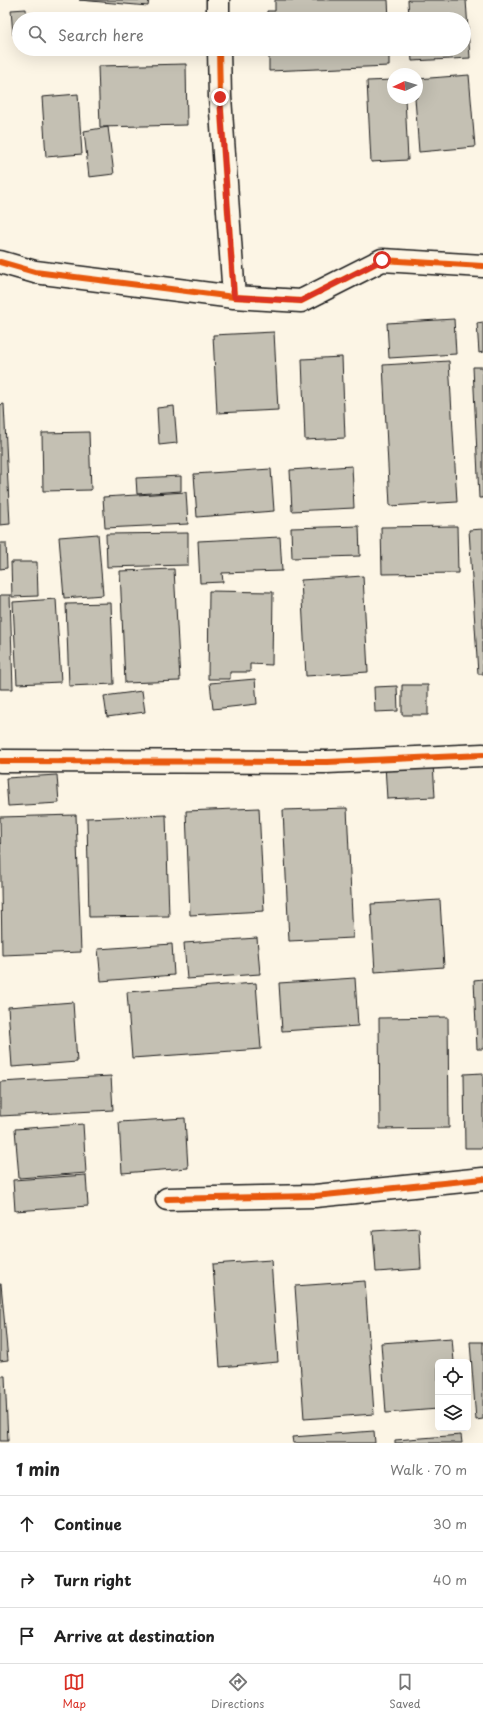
<!DOCTYPE html>
<meta charset="utf-8">
<style>
:root{--surface:#fff;--page:#f2f2f2;--text:#222;--muted:#767676;--line:#e0e0e0;--accent:#d93025}
body{margin:0;font-family:"Playpen Sans",sans-serif;background:var(--page);color:var(--text)}
.controls{position:absolute;right:12px;bottom:12px;display:grid;overflow:hidden;border-radius:6px;box-shadow:0 4px 16px #0002}
.controls button{width:36px;height:36px;display:grid;place-items:center;padding:0;border:0;border-bottom:1px solid var(--line);background:var(--surface);color:var(--text);font:20px sans-serif}
.compass{position:absolute;left:387px;top:68px;width:36px;height:36px;border-radius:50%;background:var(--surface);box-shadow:0 4px 16px #0002;rotate:266deg}
.stop{position:absolute;width:12px;height:12px;margin:-9px;border:3px solid #d93025;border-radius:50%;background:#fff}
.stop.end{background:#d93025;border-color:#fff;box-shadow:0 1px 4px #0008}
.list{margin:0;padding:0;list-style:none}
h2{display:flex;justify-content:space-between;align-items:center;height:52px;margin:0;padding:0 16px;font-size:17px}
h2 small{font-size:13px;font-weight:400;color:var(--muted)}
.list li{display:grid;grid-template-columns:26px 1fr auto;gap:12px;align-items:center;box-sizing:border-box;height:56px;padding:0 16px;border-top:1px solid var(--line)}
.list b{display:block;font-size:15px;white-space:nowrap}
.list em{font-size:13px;font-style:normal;color:var(--muted)}
.icon{flex:none;width:22px;height:22px;fill:none;stroke:currentColor;stroke-width:2;stroke-linecap:round;stroke-linejoin:round}
.map{position:relative;flex:none;width:483px;height:1443px;overflow:hidden}
.search{position:absolute;background:var(--surface);box-shadow:0 4px 16px #0002;left:12px;right:12px;top:12px;height:44px;display:flex;align-items:center;gap:10px;box-sizing:border-box;padding:0 14px;border-radius:22px;color:var(--muted);font-size:15px}
.sheet{height:220px;background:var(--surface)}
nav{display:flex;justify-content:space-around;align-items:center;box-sizing:border-box;height:56px;border-top:1px solid var(--line);background:var(--surface);font-size:11px;color:var(--muted)}
nav a{display:grid;justify-items:center;gap:2px}
nav .on{color:var(--accent)}
.map>svg:first-child{display:block}
.building{fill:#c4c0b3;stroke:#1c1c1c}
.lines{fill:none;stroke-linecap:round;stroke-linejoin:round}
.street-casing{stroke:#1c1c1c;stroke-width:25}
.street{stroke:#fcf5e5;stroke-width:22}
.cycleway-casing{stroke:#fcf5e5;stroke-width:8}
.cycleway{stroke:#e8590c;stroke-width:6}
.route{stroke:#d93025;stroke-width:5}
</style>
<div class="map">
<svg width="483" height="1443" viewBox="0 0 483 1443">
<rect width="100%" height="100%" fill="#fcf5e5"/>
<filter id="ink" filterUnits="userSpaceOnUse"><feTurbulence type="fractalNoise" baseFrequency=".025" numOctaves="2"/><feDisplacementMap in="SourceGraphic" scale="8" xChannelSelector="R" yChannelSelector="G"/><feConvolveMatrix kernelMatrix="1 2 1 2 8 2 1 2 1" color-interpolation-filters="sRGB"/></filter>
<g filter="url(#ink)">
<path class="building" d="M 79,0 L 149,0 L 148,6 Z
M 275,0 L 388,0 L 389,19 L 267,19 L 267,11 L 275,11 Z
M 408,0 L 466,0 L 470,58 L 412,61 L 411,49 L 464,49 L 464,19 L 409,19 Z
M 26,9 L 27,19 L 19,19 L 19,35 L 13,35 L 11,10 Z
M 269,49 L 389,49 L 389,66 L 269,71 Z
M 186,64 L 187,125 L 100,127 L 98,66 Z
M 469,75 L 475,147 L 419,152 L 415,98 L 417,98 L 417,79 Z
M 393,80 L 393,98 L 405,98 L 408,160 L 371,162 L 367,81 Z
M 78,94 L 82,154 L 46,157 L 42,97 Z
M 108,127 L 114,174 L 89,177 L 84,131 Z
M 454,319 L 456,354 L 389,358 L 387,323 Z
M 483,322 L 483,352 L 479,353 L 477,323 Z
M 274,332 L 278,410 L 217,413 L 213,335 Z
M 342,357 L 345,438 L 305,440 L 302,359 Z
M 449,361 L 457,502 L 390,506 L 383,365 Z
M 473,367 L 483,367 L 483,498 L 479,498 Z
M 4,404 L 10,524 L 0,525 L 0,405 Z
M 174,406 L 177,443 L 159,445 L 157,408 Z
M 89,432 L 91,490 L 43,491 L 42,433 Z
M 352,466 L 354,508 L 292,511 L 290,470 Z
M 271,469 L 274,511 L 197,517 L 194,474 Z
M 181,476 L 181,491 L 137,494 L 136,478 Z
M 186,492 L 188,524 L 105,528 L 103,497 Z
M 359,526 L 360,556 L 292,558 L 291,528 Z
M 457,526 L 458,573 L 382,574 L 381,527 Z
M 483,529 L 483,674 L 478,674 L 469,530 Z
M 188,533 L 188,565 L 107,567 L 106,534 Z
M 98,534 L 103,595 L 64,598 L 59,537 Z
M 280,537 L 282,571 L 222,573 L 223,582 L 200,583 L 198,541 Z
M 0,543 L 6,543 L 7,568 L 0,569 Z
M 11,562 L 37,562 L 38,596 L 12,597 Z
M 174,569 L 180,681 L 125,683 L 120,571 Z
M 363,576 L 368,672 L 306,676 L 301,580 Z
M 209,591 L 273,592 L 272,665 L 250,664 L 250,672 L 230,672 L 230,679 L 208,679 Z
M 0,595 L 10,595 L 13,689 L 0,689 Z
M 56,599 L 61,682 L 17,684 L 13,602 Z
M 111,603 L 114,684 L 69,686 L 66,604 Z
M 255,679 L 257,704 L 213,709 L 210,683 Z
M 402,685 L 428,685 L 428,715 L 402,715 Z
M 397,686 L 398,711 L 375,712 L 374,687 Z
M 142,691 L 145,712 L 107,717 L 104,696 Z
M 433,763 L 435,797 L 387,799 L 385,765 Z
M 57,775 L 59,803 L 8,806 L 6,778 Z
M 259,808 L 264,911 L 190,915 L 186,811 Z
M 347,808 L 353,938 L 289,941 L 283,810 Z
M 76,815 L 81,952 L 2,955 L 0,817 Z
M 166,815 L 169,916 L 89,917 L 87,818 Z
M 440,900 L 444,967 L 375,972 L 371,904 Z
M 257,938 L 260,974 L 187,979 L 184,943 Z
M 172,944 L 174,975 L 101,981 L 98,949 Z
M 355,978 L 358,1026 L 282,1031 L 279,983 Z
M 483,979 L 483,1049 L 477,1049 L 474,980 Z
M 256,983 L 261,1049 L 132,1058 L 127,992 Z
M 73,1002 L 77,1062 L 12,1067 L 8,1007 Z
M 448,1017 L 449,1128 L 380,1129 L 379,1018 Z
M 483,1073 L 483,1148 L 465,1148 L 464,1074 Z
M 111,1076 L 113,1110 L 0,1116 L 0,1082 Z
M 185,1118 L 188,1168 L 122,1173 L 119,1122 Z
M 83,1124 L 86,1173 L 19,1178 L 15,1129 Z
M 86,1175 L 88,1206 L 15,1211 L 13,1180 Z
M 419,1228 L 421,1269 L 376,1272 L 373,1231 Z
M 271,1260 L 278,1362 L 220,1367 L 213,1264 Z
M 365,1281 L 374,1414 L 304,1419 L 295,1286 Z
M 0,1284 L 1,1284 L 8,1360 L 0,1361 Z
M 452,1338 L 454,1362 L 438,1362 L 438,1409 L 386,1413 L 381,1343 Z
M 470,1342 L 483,1342 L 483,1419 L 476,1420 Z
M 0,1376 L 5,1376 L 8,1441 L 0,1441 Z
M 374,1431 L 375,1443 L 293,1443 L 292,1437 Z
M 461,1435 L 462,1443 L 395,1443 L 395,1440 Z"/>
<g class="lines">
<g class="street-casing">
<path id="street" d="M 218,0 L 218,19
M 219,49 L 220,97 L 234,297
M 0,262 L 35,272 L 234,297 L 301,301 L 382,260 L 483,266
M 0,761 L 327,762 L 483,755
M 167,1199 L 315,1196 L 483,1179"/>
</g>
<use href="#street" class="street"/>
<g class="cycleway-casing">
<path id="cycleway" d="M 219,49 L 220,97 L 234,297
M 0,262 L 35,272 L 234,297 L 301,301 L 382,260 L 483,266
M 0,761 L 327,762 L 483,755
M 167,1199 L 315,1196 L 483,1179"/>
</g>
<use href="#cycleway" class="cycleway"/>
</g>
</g>
<g class="lines" filter="url(#ink)">
<path class="route" d="M 220,97 L 234,297 L 301,301 L 382,260"/>
</g>
</svg>
<div class="controls">
<button><svg class="icon" aria-label="locate" viewBox="0 0 24 24"><circle cx="12" cy="12" r="6"/><path d="M12 2v4M12 18v4M2 12h4M18 12h4"/></svg></button>
<button><svg class="icon" aria-label="layers" viewBox="0 0 24 24"><path d="M12 4l9 5-9 5-9-5zM3 14l9 5 9-5"/></svg></button>
</div>
<svg class="compass" viewBox="-18 -18 36 36"><path d="M0-13l5 13h-10z" fill="#e53935"/><path d="M0 13l5-13h-10z" fill="#767676"/></svg>
<div class="stop" style="left:382px;top:260px"></div>
<div class="stop end" style="left:220px;top:97px"></div>
<div class="search"><svg class="icon" aria-label="search" viewBox="0 0 24 24"><circle cx="10" cy="10" r="6"/><path d="M15 15l6 6"/></svg>Search here</div>
</div>
<section class="sheet">
<h2>1 min<small>Walk · 70 m</small></h2>
<ul class="list">
<li><svg class="icon" aria-label="ahead" viewBox="0 0 24 24"><path d="M12 20V5M6 11l6-6 6 6"/></svg><div><b>Continue</b></div><em>30 m</em></li>
<li><svg class="icon" aria-label="right" viewBox="0 0 24 24"><path d="M7 20v-9h11M14 6l5 5-5 5"/></svg><div><b>Turn right</b></div><em>40 m</em></li>
<li><svg class="icon" aria-label="arrive" viewBox="0 0 24 24"><path d="M6 21V4h12l-3 4 3 4H6"/></svg><div><b>Arrive at destination</b></div></li>
</ul>
</section>
<nav>
<a class="on"><svg class="icon" aria-label="map" viewBox="0 0 24 24"><path d="M3 6l6-2 6 2 6-2v14l-6 2-6-2-6 2zM9 4v14M15 6v14"/></svg>Map</a>
<a><svg class="icon" aria-label="directions" viewBox="0 0 24 24"><path d="M12 3l9 9-9 9-9-9zM9 14v-3h6M13 9l2 2-2 2"/></svg>Directions</a>
<a><svg class="icon" aria-label="saved" viewBox="0 0 24 24"><path d="M7 4h10v16l-5-4-5 4z"/></svg>Saved</a>
</nav>
